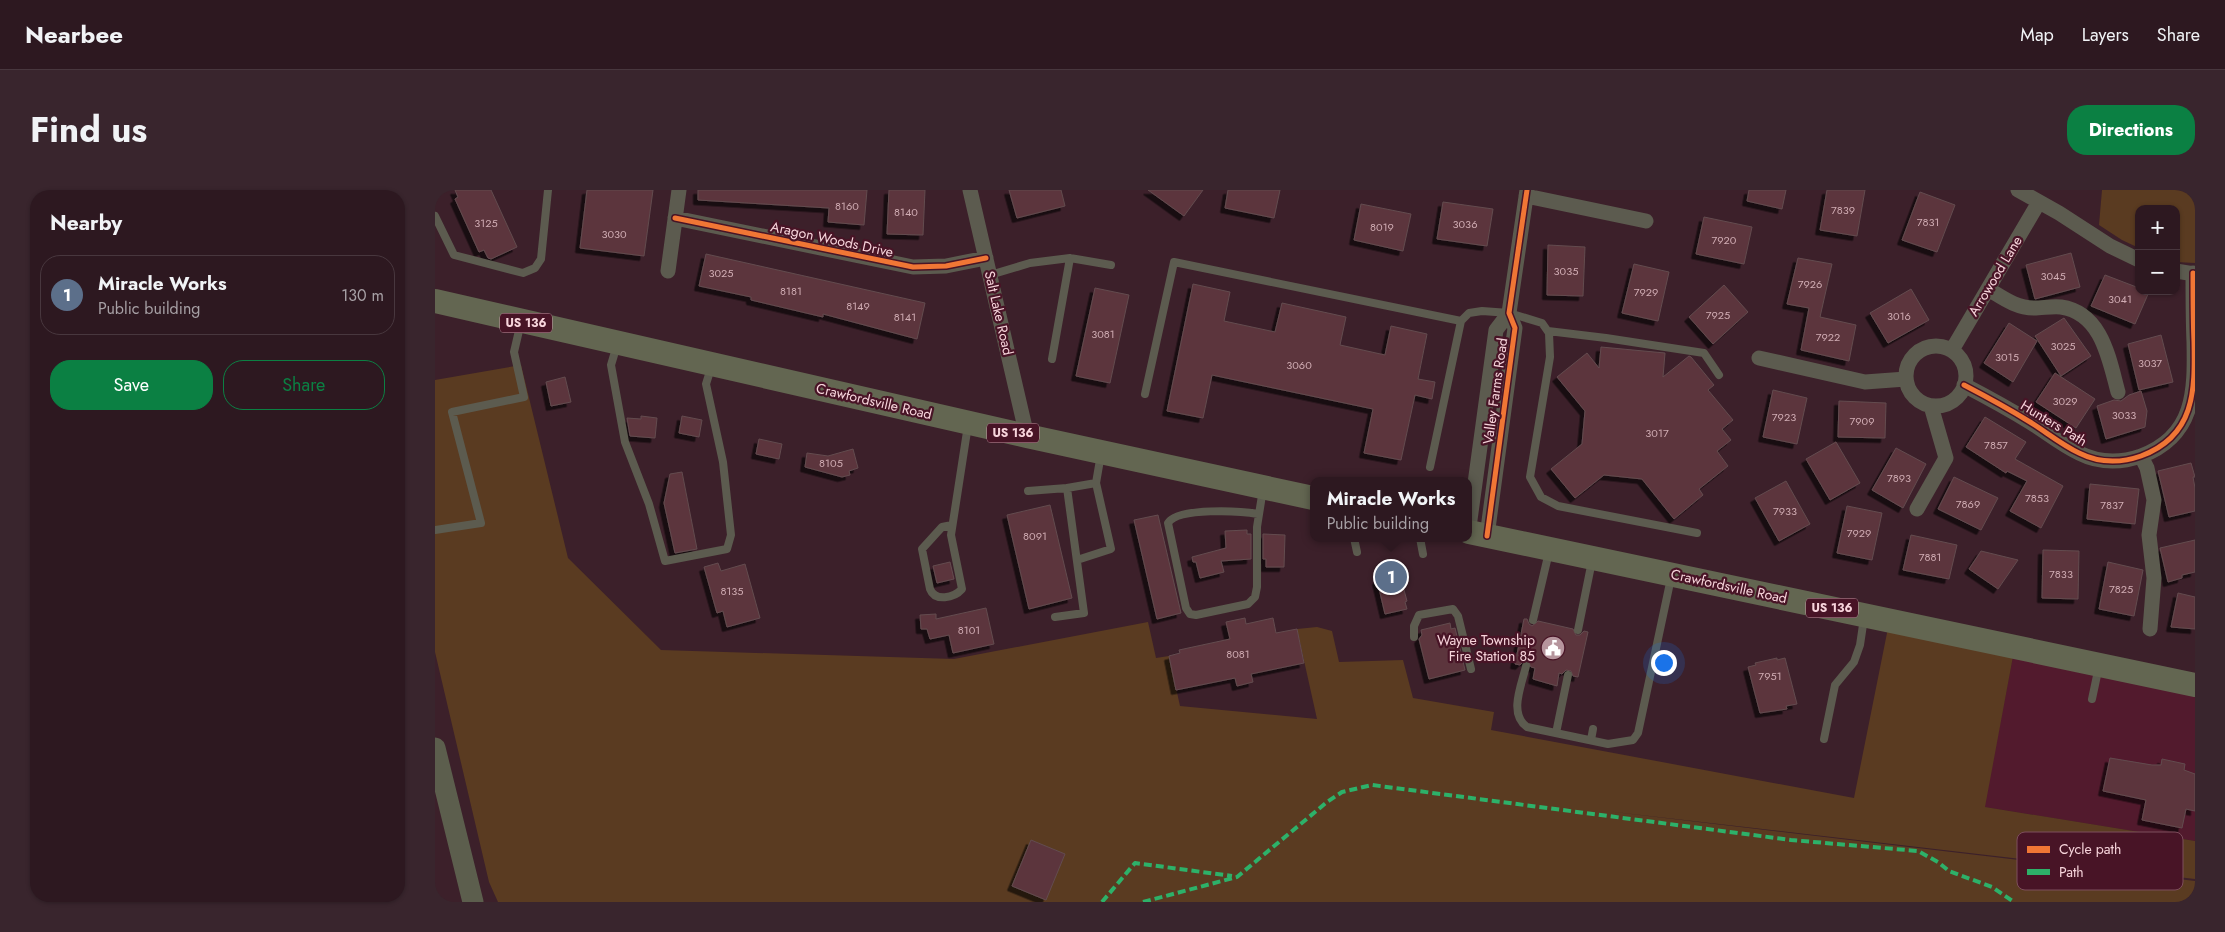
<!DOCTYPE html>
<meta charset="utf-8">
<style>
:root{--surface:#2d1820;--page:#39252d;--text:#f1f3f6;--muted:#a7a0a5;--line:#48373e;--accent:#0b8043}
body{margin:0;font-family:Jost,sans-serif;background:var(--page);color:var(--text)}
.controls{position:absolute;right:15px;top:15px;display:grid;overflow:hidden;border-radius:10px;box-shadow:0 1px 4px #0004}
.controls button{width:45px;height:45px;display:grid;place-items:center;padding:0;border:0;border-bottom:1px solid var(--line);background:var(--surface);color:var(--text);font:25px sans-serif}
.you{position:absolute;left:1228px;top:472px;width:18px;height:18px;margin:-12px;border:4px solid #fff;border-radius:50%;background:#1a73e8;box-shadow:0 0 0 8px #1a73e833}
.badge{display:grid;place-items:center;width:32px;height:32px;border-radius:50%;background:var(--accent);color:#fff;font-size:16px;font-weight:700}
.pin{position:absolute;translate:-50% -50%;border:2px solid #fff;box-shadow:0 1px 5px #0006}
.popup{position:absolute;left:875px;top:287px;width:162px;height:65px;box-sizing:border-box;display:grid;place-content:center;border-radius:10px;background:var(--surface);filter:drop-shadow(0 1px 4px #0005);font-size:16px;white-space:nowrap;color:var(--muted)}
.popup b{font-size:19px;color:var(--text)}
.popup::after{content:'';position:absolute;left:50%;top:100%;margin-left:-10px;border:10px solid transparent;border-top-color:var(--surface)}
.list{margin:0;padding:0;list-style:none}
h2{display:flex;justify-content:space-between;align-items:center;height:65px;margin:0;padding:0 20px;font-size:21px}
h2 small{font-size:16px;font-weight:400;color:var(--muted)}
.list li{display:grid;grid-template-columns:32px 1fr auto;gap:15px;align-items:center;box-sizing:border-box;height:80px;margin:0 10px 10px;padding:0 10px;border:1px solid var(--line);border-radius:20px}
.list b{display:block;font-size:19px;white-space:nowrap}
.list p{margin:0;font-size:16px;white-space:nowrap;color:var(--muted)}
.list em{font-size:16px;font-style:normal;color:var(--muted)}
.actions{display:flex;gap:10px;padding:15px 20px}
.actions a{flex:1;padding:11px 0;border:1px solid var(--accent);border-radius:20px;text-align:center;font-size:18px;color:var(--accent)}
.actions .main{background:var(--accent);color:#fff}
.map{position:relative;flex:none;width:1760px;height:712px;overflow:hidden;border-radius:20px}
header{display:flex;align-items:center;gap:30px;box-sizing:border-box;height:70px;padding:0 25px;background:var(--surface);border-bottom:1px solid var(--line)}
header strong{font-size:24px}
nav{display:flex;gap:28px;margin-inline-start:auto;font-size:18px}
.intro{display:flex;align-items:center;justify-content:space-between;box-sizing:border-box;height:120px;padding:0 30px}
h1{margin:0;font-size:35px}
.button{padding:12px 22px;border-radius:20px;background:var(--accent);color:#fff;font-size:18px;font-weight:700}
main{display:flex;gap:30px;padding:0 30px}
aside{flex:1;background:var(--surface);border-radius:20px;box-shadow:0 1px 4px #0004}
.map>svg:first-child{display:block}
.built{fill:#521a2d}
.green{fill:#5a3b21}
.building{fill:#5b363c;stroke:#634b4f;filter:url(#shadow)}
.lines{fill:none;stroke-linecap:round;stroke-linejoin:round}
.service{stroke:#5c5b4f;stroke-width:8}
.minor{stroke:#5c5b4f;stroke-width:15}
.secondary{stroke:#5c5e4d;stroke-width:21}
.primary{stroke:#636651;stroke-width:24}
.quiet{stroke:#2db169;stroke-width:4;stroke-dasharray:8 4;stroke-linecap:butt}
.cycleway-casing{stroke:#481426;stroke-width:8}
.cycleway{stroke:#f07635;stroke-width:5}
.labels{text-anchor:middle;stroke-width:4.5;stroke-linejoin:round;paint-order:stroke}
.number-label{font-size:11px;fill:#d0acb3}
.shield{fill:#481426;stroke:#c29aa5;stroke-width:1}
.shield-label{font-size:12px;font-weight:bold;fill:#f7d4db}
.street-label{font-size:14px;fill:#f7d4db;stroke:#481426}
.poi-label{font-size:14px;fill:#f7d4db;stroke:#481426;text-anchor:end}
.key{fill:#481426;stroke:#7d4e5c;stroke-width:1}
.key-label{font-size:14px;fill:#f7d4db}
</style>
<header>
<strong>Nearbee</strong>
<nav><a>Map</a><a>Layers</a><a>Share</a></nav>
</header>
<div class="intro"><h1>Find us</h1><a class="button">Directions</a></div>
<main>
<aside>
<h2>Nearby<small></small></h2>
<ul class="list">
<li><span class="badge" style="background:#5c6f8a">1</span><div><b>Miracle Works</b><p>Public building</p></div><em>130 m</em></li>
</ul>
<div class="actions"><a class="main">Save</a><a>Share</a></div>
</aside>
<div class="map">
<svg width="1760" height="712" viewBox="0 0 1760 712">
<defs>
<filter id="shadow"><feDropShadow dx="-4.5" dy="4.5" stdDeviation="0" flood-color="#0009"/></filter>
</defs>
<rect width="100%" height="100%" fill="#3c202a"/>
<path class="built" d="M 1579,461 L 1760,498 L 1760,651 L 1549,617 Z"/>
<path class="green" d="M 1667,0 L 1755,0 L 1760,5 L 1760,73 L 1741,72 L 1741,19 L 1704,19 L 1704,58 L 1687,50 L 1664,35 Z
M 86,175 L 133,368 L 226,460 L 519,469 L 713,432 L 721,468 L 734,466 L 745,516 L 882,529 L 862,439 L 882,437 L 897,441 L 904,472 L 968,470 L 978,508 L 1059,522 L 1056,540 L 1419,608 L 1454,433 L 1579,461 L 1550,617 L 1760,651 L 1760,689 L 1171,621 L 1760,691 L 1760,712 L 63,712 L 54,692 L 0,462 L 0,190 Z"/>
<path class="building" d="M 20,0 L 56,0 L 82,57 L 56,69 L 53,68 L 49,60 L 44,62 L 20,9 L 23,7 Z
M 152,0 L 218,0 L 209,66 L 145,58 Z
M 263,0 L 432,0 L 429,35 L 393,32 L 394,18 L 263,10 Z
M 454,0 L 490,0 L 488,45 L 452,44 Z
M 574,0 L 626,0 L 630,16 L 582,28 Z
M 713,0 L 768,0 L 749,26 Z
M 793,0 L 845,0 L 839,28 L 790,18 Z
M 1314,0 L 1351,0 L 1347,19 L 1312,11 Z
M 1392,0 L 1430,0 L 1422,46 L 1385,40 Z
M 1485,2 L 1520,15 L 1502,62 L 1467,50 Z
M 1008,12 L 1058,19 L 1052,56 L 1002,49 Z
M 926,14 L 976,24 L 968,61 L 919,50 Z
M 1269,27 L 1317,37 L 1309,74 L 1261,64 Z
M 1113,55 L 1150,57 L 1148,106 L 1112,105 Z
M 1636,63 L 1645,97 L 1600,109 L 1591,75 Z
M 271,64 L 490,113 L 482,149 L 388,124 L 388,127 L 316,110 L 316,107 L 264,96 Z
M 1363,68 L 1397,74 L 1385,127 L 1421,135 L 1414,171 L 1366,160 L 1374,118 L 1352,114 Z
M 1199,74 L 1234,82 L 1223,131 L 1187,123 Z
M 1670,85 L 1704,98 L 1704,101 L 1714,102 L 1700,134 L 1656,116 Z
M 758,94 L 795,102 L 789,131 L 840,142 L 847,113 L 911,127 L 905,155 L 950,165 L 956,136 L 992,144 L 983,189 L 1000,192 L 997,209 L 980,205 L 966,270 L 929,263 L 938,219 L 777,185 L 768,228 L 732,221 Z
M 1289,95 L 1313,122 L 1278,154 L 1254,127 Z
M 660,98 L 694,105 L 675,193 L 641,186 Z
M 1476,99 L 1494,130 L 1453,153 L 1435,123 Z
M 1629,128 L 1656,166 L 1626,186 L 1600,146 Z
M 1574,133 L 1602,151 L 1578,192 L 1549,173 Z
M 1726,145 L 1738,192 L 1704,200 L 1693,154 Z
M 1166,157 L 1230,163 L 1228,187 L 1254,166 L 1256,167 L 1279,195 L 1273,200 L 1298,230 L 1287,239 L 1296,250 L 1282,261 L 1293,276 L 1264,299 L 1268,305 L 1239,329 L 1207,289 L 1169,285 L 1140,308 L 1116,279 L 1147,254 L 1150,221 L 1122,187 L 1152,163 L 1164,178 Z
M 1620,183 L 1660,209 L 1641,238 L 1601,212 Z
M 130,187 L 136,212 L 116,216 L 111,192 Z
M 1338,200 L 1372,208 L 1362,254 L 1328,247 Z
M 1706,201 L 1712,221 L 1710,237 L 1671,249 L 1662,216 L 1679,210 L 1686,211 L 1694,205 Z
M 1404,211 L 1451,213 L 1450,248 L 1403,247 Z
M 206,226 L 222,228 L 220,248 L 195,246 L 192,228 L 206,229 Z
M 247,226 L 267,230 L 264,247 L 244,243 Z
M 1550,227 L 1591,252 L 1580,269 L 1628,296 L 1606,338 L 1575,321 L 1592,291 L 1572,281 L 1571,283 L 1531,257 Z
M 324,249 L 347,254 L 344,269 L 321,264 Z
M 1401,252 L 1425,293 L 1395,310 L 1371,269 Z
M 1461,258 L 1491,274 L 1468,318 L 1437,300 Z
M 418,259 L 423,278 L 414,281 L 415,285 L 407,287 L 370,277 L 372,263 L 393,266 Z
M 1756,273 L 1760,287 L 1758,287 L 1760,298 L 1760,321 L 1734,327 L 1723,281 Z
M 247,282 L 262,359 L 240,363 L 229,313 L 235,284 Z
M 1519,287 L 1563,308 L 1546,340 L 1503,319 Z
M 1351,291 L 1375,334 L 1344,351 L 1320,308 Z
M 1655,294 L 1704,299 L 1700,334 L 1652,329 Z
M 615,315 L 637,408 L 594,419 L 572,325 Z
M 1412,316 L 1447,323 L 1437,370 L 1402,363 Z
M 723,325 L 746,423 L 722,429 L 699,330 Z
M 812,340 L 812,344 L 816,344 L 816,369 L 786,371 L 789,382 L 765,388 L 761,372 L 758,372 L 757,367 L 791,358 L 790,341 Z
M 828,344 L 850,345 L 849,377 L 831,377 L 831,369 L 828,369 Z
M 1476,345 L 1522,355 L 1514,389 L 1468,380 Z
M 1760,350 L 1760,382 L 1747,385 L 1747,388 L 1733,392 L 1725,358 Z
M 1608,360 L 1644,361 L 1643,409 L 1607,408 Z
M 1546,361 L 1583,370 L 1563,399 L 1534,379 Z
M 515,372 L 519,389 L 502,393 L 498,376 Z
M 1673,372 L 1708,380 L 1699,426 L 1664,419 Z
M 283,373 L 286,381 L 310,374 L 325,428 L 292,437 L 288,421 L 282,423 L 269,377 Z
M 963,378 L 972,411 L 970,412 L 972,419 L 950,424 L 942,390 L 947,388 L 946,382 Z
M 1743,403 L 1760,407 L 1760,439 L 1736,437 Z
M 551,418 L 559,454 L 518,463 L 514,445 L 495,449 L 492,439 L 486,439 L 485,425 L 501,424 L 501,429 Z
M 810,428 L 811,434 L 838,428 L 841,443 L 862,439 L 869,473 L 816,484 L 818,492 L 802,496 L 800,488 L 741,500 L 734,466 L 745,463 L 744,460 L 795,449 L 791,432 Z
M 1089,429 L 1092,429 L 1094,434 L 1097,436 L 1103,431 L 1138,439 L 1141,445 L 1145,445 L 1149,441 L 1153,442 L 1143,487 L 1138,486 L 1136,481 L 1131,480 L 1127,484 L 1124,483 L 1122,496 L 1098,489 L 1100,478 L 1096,477 L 1093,471 L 1089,471 L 1085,475 L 1080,474 Z
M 1015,433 L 1016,439 L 1020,438 L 1030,480 L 994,489 L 984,449 L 987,445 L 986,440 Z
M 1342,468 L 1342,470 L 1350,468 L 1362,514 L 1351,516 L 1352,519 L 1325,523 L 1313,477 L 1321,475 L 1320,473 Z
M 1675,568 L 1717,575 L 1726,575 L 1727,569 L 1750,574 L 1749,580 L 1760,584 L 1760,621 L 1751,619 L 1747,638 L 1707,630 L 1711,610 L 1668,601 Z
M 596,650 L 630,664 L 611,710 L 577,696 Z"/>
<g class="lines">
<path class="service" d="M 0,26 L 19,65 L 88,83 L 100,78 L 106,69 L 113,0
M 555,85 L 595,73 L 635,68 L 676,75
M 1113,141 L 1171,148 L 1269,163 L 1284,185
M 182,155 L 176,175 L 190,252 L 214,314 L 230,371 L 292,359 L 296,345 L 288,272 L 271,194 L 276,178
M 617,169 L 635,68
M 710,204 L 739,72 L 1026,131
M 995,277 L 1026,131 L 1034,123 L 1047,121 L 1074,123 L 1107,133 L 1114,143 L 1115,167 L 1095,287 L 1106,307 L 1123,316 L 1262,343
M 593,301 L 632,298
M 823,324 C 806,321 743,317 733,333 L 751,418 L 755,424 L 761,425 L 813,414 L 820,407 L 822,397 L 822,337 L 828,299
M 517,335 L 507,337 L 487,359 L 495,399 C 500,412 519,408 527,399 L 516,345 L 533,235
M 0,340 L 46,333 L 17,222 L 89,207 L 79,162 L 86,132
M 919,348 L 922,362
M 985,348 L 988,364
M 642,370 L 676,359 L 661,293 L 666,264
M 620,427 L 649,423 L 632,298 L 661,293
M 1098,430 L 1114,362
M 1143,440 L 1157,371
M 979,447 L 979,436 L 984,425 L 1018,419 L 1023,426 L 1036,479
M 1091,476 C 1087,494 1073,524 1092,537 L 1173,554 L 1198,550 L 1203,543 L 1236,388
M 1657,509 L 1664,476
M 1121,543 L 1133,485
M 1389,549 L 1400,495 L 1419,472 L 1425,455 L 1429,428
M 1156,550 L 1158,539"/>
<path class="minor" d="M 535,0 L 592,246
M 1583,0 L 1624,23 L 1675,56 L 1704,70
M 1091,6 L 1211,31
M 240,28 L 478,77 L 511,76 L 551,68
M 233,81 L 244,0
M 1741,81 L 1760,84
M 1553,99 C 1568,108 1581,118 1599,118 C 1608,118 1617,116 1626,117 C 1667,123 1674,169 1683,202
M1471 186a30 30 0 1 1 60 0a30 30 0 1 1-60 0Z
M 1517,160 L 1604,12
M 1324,168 L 1430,192 L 1471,189
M 1529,195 C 1552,207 1574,219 1595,232 C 1611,242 1627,255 1644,263 C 1664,273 1686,273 1706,266 C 1760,246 1760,201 1759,152 C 1758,129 1758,106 1758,83
M 1706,266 L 1712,278 L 1719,310 L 1714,345 L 1719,388 L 1715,439
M 1482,319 L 1511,268 L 1496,216
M 1034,337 L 1061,140 L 1074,123
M 1052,346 L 1080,138 L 1074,123 L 1092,0"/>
<path class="secondary" d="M 0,558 L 38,712"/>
<path class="primary" d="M 0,111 L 592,246 L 878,308
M 1034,342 L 1760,495"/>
<path class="quiet" d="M 667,712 L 700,673 L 797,686
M 708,712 L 802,687 L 892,612 L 907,602 L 937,595 L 1356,650 L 1483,661 L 1503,672 L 1514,681 L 1557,697 L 1579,712"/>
<g class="cycleway-casing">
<path id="cycleway" d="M 240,28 L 478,77 L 511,76 L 551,68
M 1529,195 C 1552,207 1574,219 1595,232 C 1611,242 1627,255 1644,263 C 1664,273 1686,273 1706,266 C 1760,246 1760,201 1759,152 C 1758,129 1758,106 1758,83
M 1052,346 L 1080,138 L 1074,123 L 1092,0"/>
</g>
<use href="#cycleway" class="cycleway"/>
</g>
<defs>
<g id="civic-disc" transform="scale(1.25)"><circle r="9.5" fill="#b6959d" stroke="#481426"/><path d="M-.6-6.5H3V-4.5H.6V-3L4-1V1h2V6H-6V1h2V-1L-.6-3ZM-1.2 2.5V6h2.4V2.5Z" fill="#fff"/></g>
</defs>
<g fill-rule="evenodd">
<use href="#civic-disc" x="1118" y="458"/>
</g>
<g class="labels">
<g class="number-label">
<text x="412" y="20">8160</text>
<text x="1408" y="24">7839</text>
<text x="471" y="26">8140</text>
<text x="1493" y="36">7831</text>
<text x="51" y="37">3125</text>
<text x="1030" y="38">3036</text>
<text x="947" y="41">8019</text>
<text x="179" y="48">3030</text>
<text x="1289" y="54">7920</text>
<text x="1131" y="85">3035</text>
<text x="286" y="87">3025</text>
<text x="1618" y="90">3045</text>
<text x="1375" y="98">7926</text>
<text x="356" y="105">8181</text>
<text x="1211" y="106">7929</text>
<text x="1685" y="113">3041</text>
<text x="423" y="120">8149</text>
<text x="1283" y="129">7925</text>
<text x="1464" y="130">3016</text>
<text x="470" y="131">8141</text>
<text x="668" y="148">3081</text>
<text x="1393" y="151">7922</text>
<text x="1628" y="160">3025</text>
<text x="1572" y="171">3015</text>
<text x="1715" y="177">3037</text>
<text x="864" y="179">3060</text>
<text x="1630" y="215">3029</text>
<text x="1689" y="229">3033</text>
<text x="1349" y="231">7923</text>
<text x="1427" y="235">7909</text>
<text x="1222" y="247">3017</text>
<text x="1561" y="259">7857</text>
<text x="396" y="277">8105</text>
<text x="1464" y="292">7893</text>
<text x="1602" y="312">7853</text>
<text x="1533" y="318">7869</text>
<text x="1677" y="319">7837</text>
<text x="1350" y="325">7933</text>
<text x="1424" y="347">7929</text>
<text x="600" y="350">8091</text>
<text x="1495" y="371">7881</text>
<text x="1626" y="388">7833</text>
<text x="1686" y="403">7825</text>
<text x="297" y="405">8135</text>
<text x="534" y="444">8101</text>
<text x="803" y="468">8081</text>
<text x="1335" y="490">7951</text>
</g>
<g class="shield">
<rect x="65" y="123.5" width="52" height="19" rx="4"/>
<rect x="552" y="233.5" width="52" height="19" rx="4"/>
<rect x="1371" y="408.5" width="52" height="19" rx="4"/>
</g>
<g class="shield-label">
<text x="91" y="137">US 136</text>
<text x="578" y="247">US 136</text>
<text x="1397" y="422">US 136</text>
</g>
<g class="street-label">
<text transform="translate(397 49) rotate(12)" y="5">Aragon Woods Drive</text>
<text transform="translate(1560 86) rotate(-59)" y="5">Arrowood Lane</text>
<text transform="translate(564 123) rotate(77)" y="5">Salt Lake Road</text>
<text transform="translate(1060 201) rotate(-82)" y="5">Valley Farms Road</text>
<text transform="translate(439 211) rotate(13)" y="5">Crawfordsville Road</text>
<text transform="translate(1619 233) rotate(31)" y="5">Hunters Path</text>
<text transform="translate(1294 396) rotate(12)" y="5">Crawfordsville Road</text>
</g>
<g class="poi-label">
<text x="1100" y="455">Wayne Township<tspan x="1100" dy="16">Fire Station 85</tspan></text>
</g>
</g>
<rect x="1582" y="642" width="166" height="58" rx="8" class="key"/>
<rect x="1592" y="656" width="23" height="7" fill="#f07635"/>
<rect x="1592" y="679" width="23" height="6" fill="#2db169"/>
<g class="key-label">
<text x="1624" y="664">Cycle path</text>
<text x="1624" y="687">Path</text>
</g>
</svg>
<div class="controls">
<button>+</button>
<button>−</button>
</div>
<div class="you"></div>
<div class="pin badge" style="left:956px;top:387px;background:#5c6f8a">1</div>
<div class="popup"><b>Miracle Works</b>Public building</div>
</div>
</main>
